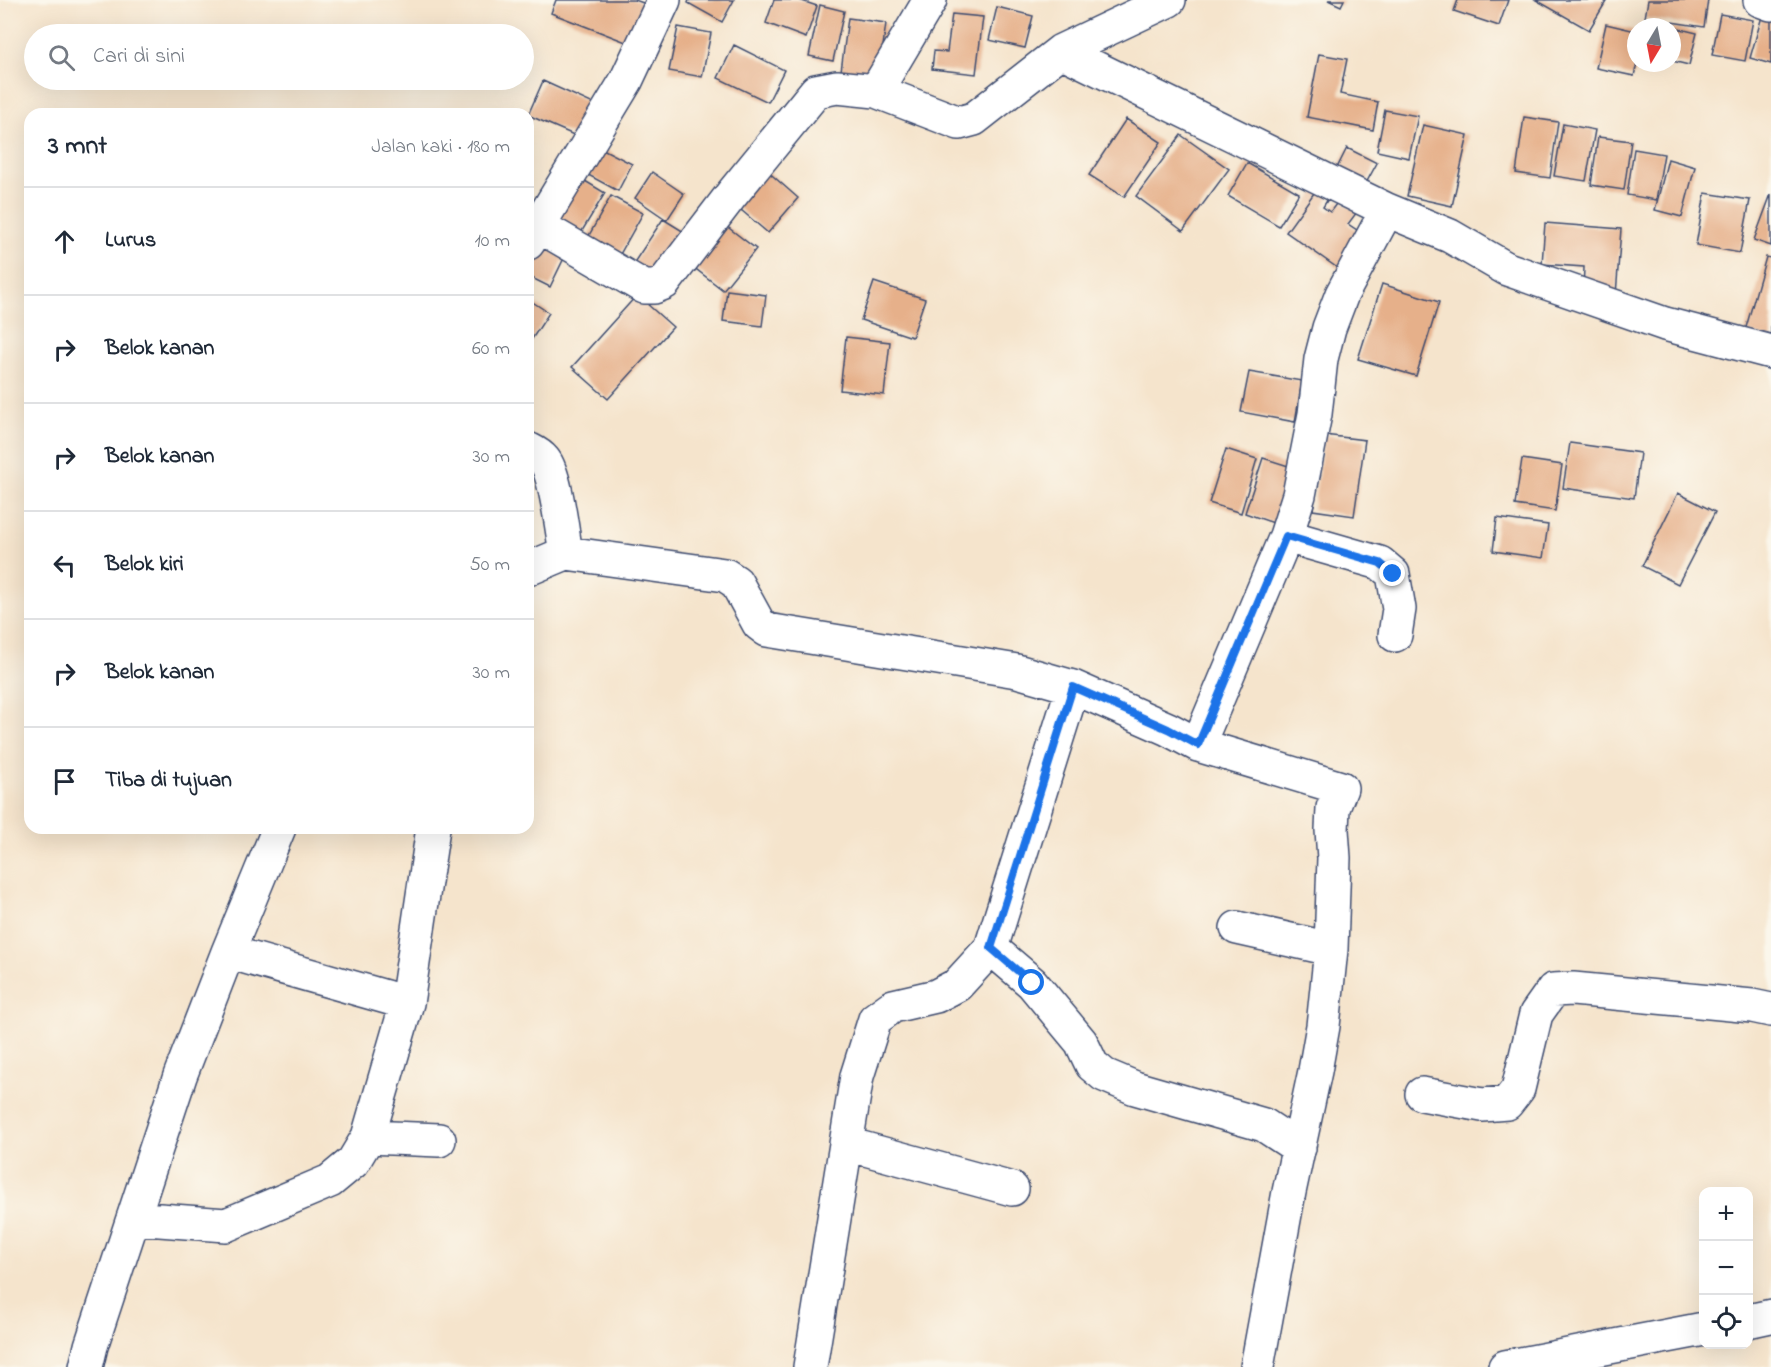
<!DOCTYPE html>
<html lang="id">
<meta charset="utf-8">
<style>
:root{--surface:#fff;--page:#f2f2f3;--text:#1f2937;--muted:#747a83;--line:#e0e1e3}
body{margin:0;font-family:"Indie Flower",sans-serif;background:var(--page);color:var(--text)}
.controls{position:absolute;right:18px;bottom:18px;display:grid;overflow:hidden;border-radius:12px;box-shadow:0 6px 24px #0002}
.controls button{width:54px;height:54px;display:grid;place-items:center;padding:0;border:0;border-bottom:2px solid var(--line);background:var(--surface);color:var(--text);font:30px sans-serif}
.compass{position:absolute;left:1627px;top:18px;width:54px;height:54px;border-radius:50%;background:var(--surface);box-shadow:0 6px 24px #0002;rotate:190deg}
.stop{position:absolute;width:18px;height:18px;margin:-14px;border:4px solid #1a73e8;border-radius:50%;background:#fff}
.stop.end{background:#1a73e8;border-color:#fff;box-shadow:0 2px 6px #0008}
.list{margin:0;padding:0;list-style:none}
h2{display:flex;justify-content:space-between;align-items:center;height:78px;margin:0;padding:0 24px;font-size:26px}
h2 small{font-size:20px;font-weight:400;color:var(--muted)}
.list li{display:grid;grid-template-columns:39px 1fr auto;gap:18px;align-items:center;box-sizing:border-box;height:108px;padding:0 24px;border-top:2px solid var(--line)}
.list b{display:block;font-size:22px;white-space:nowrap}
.list em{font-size:20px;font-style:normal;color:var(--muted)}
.icon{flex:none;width:33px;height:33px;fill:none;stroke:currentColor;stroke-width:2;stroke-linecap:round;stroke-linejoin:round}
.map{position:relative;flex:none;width:1771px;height:1367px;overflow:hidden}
.search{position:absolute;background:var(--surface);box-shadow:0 6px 24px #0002;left:24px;top:24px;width:510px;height:66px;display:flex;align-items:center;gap:15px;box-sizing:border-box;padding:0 21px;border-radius:33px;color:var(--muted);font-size:22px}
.panel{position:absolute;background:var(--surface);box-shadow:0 6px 24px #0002;left:24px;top:108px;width:510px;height:726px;border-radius:18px}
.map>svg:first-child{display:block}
.building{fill:#e6b08a}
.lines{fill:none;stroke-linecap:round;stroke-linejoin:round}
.minor-casing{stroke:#3c4a6e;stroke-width:36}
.minor{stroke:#fff;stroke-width:33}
.route{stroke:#1a73e8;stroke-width:8}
</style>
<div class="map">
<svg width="1771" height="1367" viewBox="0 0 1771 1367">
<rect width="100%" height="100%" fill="#fbf7ec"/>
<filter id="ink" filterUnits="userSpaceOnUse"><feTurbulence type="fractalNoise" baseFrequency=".0167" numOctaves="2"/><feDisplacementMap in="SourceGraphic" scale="12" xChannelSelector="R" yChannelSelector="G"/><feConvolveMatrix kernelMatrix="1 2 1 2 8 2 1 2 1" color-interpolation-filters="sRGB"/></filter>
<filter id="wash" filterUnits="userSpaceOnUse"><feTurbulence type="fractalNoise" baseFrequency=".008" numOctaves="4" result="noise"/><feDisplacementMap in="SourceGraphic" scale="24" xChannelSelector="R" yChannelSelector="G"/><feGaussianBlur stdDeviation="1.35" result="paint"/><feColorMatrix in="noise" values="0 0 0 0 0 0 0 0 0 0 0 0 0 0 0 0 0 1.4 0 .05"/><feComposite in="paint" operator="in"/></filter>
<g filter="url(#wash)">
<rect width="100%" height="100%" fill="#f5e4cc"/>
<g id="blocks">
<path class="building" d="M 556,0 L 635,0 L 646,4 L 631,44 L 551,13 Z
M 689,0 L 734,0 L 722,22 L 688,3 Z
M 774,0 L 799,0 L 817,6 L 806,38 L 766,23 Z
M 1328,0 L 1344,0 L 1341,6 Z
M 1458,0 L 1508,0 L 1499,26 L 1454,11 Z
M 1536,0 L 1607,0 L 1589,30 Z
M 1648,0 L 1708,0 L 1704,27 L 1645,18 Z
M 820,5 L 844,11 L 833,61 L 809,56 Z
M 1765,6 L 1771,8 L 1771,64 L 1750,58 Z
M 997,7 L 1033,16 L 1025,48 L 989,40 Z
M 952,14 L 983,17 L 976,74 L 932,69 L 934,51 L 947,52 Z
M 1720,14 L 1753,20 L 1745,61 L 1712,55 Z
M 848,18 L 886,23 L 879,76 L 841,71 Z
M 1606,24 L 1636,31 L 1637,63 L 1634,76 L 1596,68 Z
M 678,27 L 711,33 L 702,77 L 669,71 Z
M 1672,27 L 1697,33 L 1689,65 L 1672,61 Z
M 734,45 L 784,70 L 768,102 L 718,78 Z
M 1319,54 L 1347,59 L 1340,94 L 1378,102 L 1373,130 L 1307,117 Z
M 543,81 L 598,106 L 583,139 L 528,115 Z
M 1385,110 L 1418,116 L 1409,158 L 1377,151 Z
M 1524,117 L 1558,122 L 1550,178 L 1516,173 Z
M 1126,119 L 1161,142 L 1124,197 L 1089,175 Z
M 1563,124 L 1595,130 L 1586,181 L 1554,176 Z
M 1423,125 L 1468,135 L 1452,206 L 1407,196 Z
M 1181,135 L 1229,169 L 1183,231 L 1136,196 Z
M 1598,137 L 1631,141 L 1624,190 L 1591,185 Z
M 593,144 L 632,164 L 618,191 L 579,170 Z
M 1347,148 L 1377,163 L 1365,185 L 1336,170 Z
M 1634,149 L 1664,154 L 1656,200 L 1627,195 Z
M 1668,159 L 1695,167 L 1682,217 L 1655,210 Z
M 1247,163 L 1299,193 L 1279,226 L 1228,196 Z
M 765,169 L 798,198 L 768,233 L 734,204 Z
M 652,172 L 684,194 L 667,220 L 635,198 Z
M 575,175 L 605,193 L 579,236 L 549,218 Z
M 1319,186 L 1331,194 L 1323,207 L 1330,212 L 1339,200 L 1357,212 L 1348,224 L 1363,234 L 1339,269 L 1286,232 Z
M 1705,193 L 1750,200 L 1740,253 L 1696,245 Z
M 1771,194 L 1771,246 L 1754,240 Z
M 611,196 L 643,213 L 619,256 L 587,239 Z
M 663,219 L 689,235 L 659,281 L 633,264 Z
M 1545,223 L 1621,229 L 1616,295 L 1583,293 L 1584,267 L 1542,264 Z
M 725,225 L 756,249 L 723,290 L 692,266 Z
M 535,242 L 565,256 L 550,287 L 528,276 L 528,256 Z
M 1766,257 L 1771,258 L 1771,339 L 1745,331 Z
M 874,282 L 925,299 L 912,337 L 861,320 Z
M 1382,284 L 1439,302 L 1416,376 L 1358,359 Z
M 727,290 L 766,295 L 762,326 L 723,321 Z
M 637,295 L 673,327 L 608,399 L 572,367 Z
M 528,299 L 549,313 L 528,345 Z
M 846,337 L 890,342 L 884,395 L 840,390 Z
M 1249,372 L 1302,381 L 1295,422 L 1241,412 Z
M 1324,435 L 1365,440 L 1354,516 L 1313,510 Z
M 1570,443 L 1640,453 L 1634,498 L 1563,488 Z
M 1226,449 L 1257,459 L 1241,513 L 1209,503 Z
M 1263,458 L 1301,470 L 1282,526 L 1245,513 Z
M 1522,459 L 1562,465 L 1555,511 L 1515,505 Z
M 1678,493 L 1715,512 L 1678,584 L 1642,566 Z
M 1497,518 L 1548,525 L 1543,558 L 1493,551 Z"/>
</g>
</g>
<g filter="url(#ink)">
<use href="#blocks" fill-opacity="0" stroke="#3c4a6e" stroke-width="1.5"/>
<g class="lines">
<g class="minor-casing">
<path id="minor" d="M 1760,0 L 1771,4
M 1061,51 L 1387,210 L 1450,236 L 1507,269 L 1665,324 L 1771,352
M 876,91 L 930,0
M 539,226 L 644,287 L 654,287 L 664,283 L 732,194 L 816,91 L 837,87 L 876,91 L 959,123 L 974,119 L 1061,51 L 1169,0
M 528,243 L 626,81 L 664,0
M 528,449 C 534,452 539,454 544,460 C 556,474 562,532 566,553
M 1286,536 L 1380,563 L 1393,574 L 1399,609 L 1395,635
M 528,569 L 566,553 L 725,575 L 736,582 L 759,624 L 767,630 L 1017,671 L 1073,687 L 1168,729 L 1198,745 L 1341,788 L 1333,808 L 1332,830 L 1334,858 L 1331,949 L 1323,1026 L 1315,1071 L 1289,1192 L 1257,1367
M 1198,745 L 1286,536 L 1299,495 L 1315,414 L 1321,359 L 1329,328 L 1342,294 L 1387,210
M 1237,928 L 1331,949
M 991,948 L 1032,983 L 1081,1042 L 1092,1065 L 1104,1075 L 1135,1088 L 1264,1125 L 1299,1148
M 228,952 L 407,1003
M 1422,1094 L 1482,1105 L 1507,1103 L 1518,1089 L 1536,1014 L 1553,990 L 1573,989 L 1752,1006 L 1771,1010
M 368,1137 L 439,1140
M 847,1144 L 1012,1189
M 133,1218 L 226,1225 L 330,1181 L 353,1162 L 368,1137 L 407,1003 L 433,828
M 1748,1321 L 1771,1316
M 86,1367 L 91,1346 L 180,1076 L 228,952 L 279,828
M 810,1367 L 857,1076 L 875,1019 L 893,1006 L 936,996 L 957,985 L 991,948 L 1073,687
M 1505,1367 L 1704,1329"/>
</g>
<use href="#minor" class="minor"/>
</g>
</g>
<g class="lines" filter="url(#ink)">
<path class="route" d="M 1032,983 L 991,948 L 1073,687 L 1168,729 L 1198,745 L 1286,536 L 1380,563 L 1393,574"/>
</g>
</svg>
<div class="controls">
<button>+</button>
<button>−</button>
<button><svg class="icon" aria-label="locate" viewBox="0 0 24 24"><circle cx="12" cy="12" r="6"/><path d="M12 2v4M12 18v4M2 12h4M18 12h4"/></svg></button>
</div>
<svg class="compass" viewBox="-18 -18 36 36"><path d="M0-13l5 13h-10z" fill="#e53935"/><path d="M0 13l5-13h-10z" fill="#747a83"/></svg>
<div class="stop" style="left:1032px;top:983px"></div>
<div class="stop end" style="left:1393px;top:574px"></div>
<div class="search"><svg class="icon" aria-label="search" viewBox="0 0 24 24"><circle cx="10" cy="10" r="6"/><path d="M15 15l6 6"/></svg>Cari di sini</div>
<section class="panel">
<h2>3 mnt<small>Jalan kaki · 180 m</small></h2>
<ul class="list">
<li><svg class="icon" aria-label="ahead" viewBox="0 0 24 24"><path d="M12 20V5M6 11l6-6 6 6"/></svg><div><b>Lurus</b></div><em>10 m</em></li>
<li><svg class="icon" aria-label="right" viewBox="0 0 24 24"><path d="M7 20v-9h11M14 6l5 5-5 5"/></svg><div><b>Belok kanan</b></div><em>60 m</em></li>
<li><svg class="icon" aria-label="right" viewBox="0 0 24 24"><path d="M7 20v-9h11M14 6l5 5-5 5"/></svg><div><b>Belok kanan</b></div><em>30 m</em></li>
<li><svg class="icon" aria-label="left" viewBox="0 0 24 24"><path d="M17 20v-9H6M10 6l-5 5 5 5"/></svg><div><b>Belok kiri</b></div><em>50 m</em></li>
<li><svg class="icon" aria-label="right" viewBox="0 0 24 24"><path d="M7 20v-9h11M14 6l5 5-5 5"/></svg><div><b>Belok kanan</b></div><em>30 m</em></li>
<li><svg class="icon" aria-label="arrive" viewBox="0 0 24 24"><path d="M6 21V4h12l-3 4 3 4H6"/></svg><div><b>Tiba di tujuan</b></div></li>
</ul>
</section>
</div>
